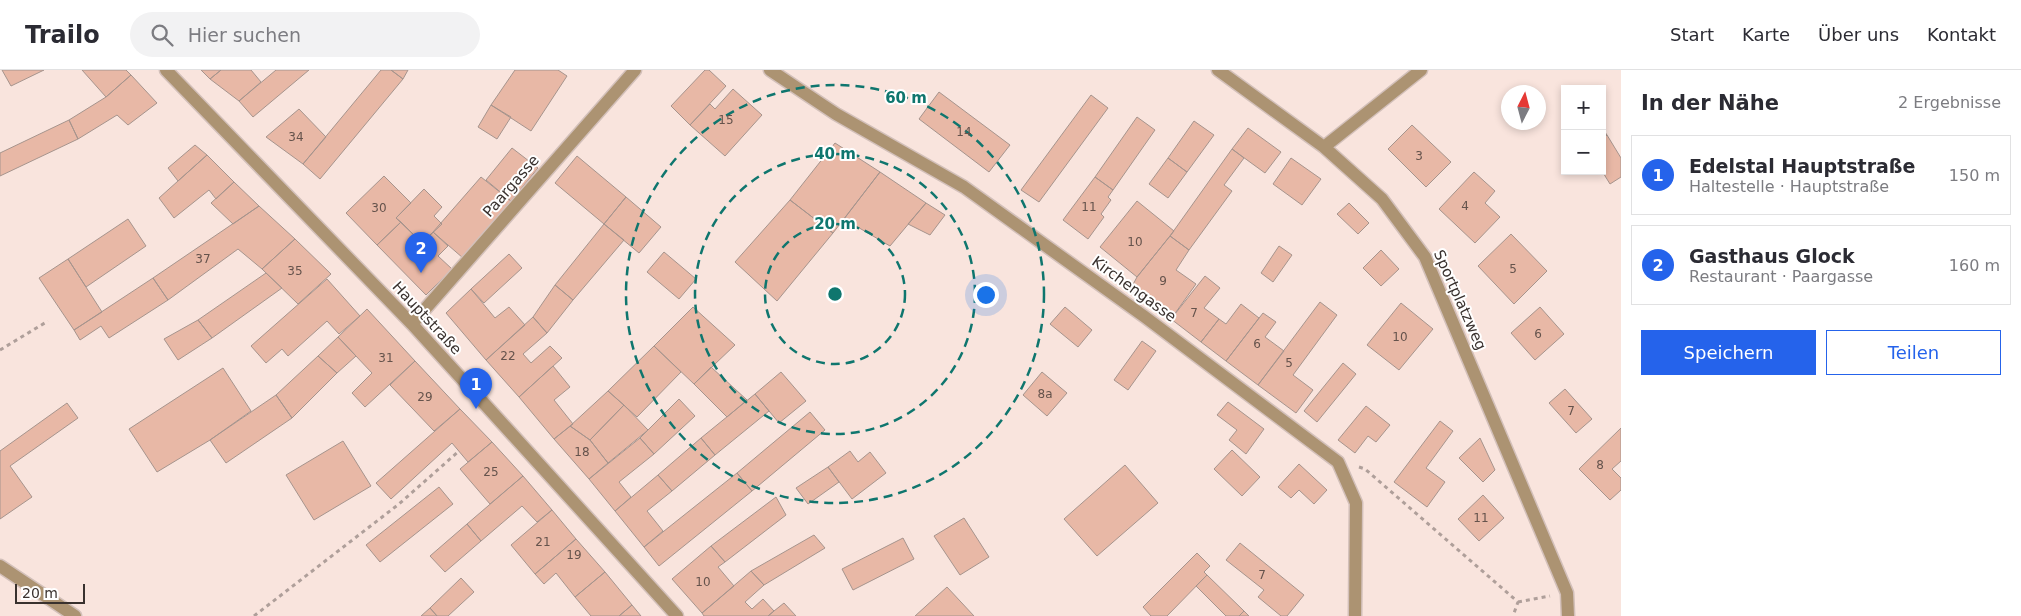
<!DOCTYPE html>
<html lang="de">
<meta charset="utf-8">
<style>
:root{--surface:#fff;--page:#f2f2f3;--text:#2b2b33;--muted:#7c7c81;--line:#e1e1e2;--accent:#2563eb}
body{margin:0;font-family:"DejaVu Sans",sans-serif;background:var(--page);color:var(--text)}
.controls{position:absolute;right:15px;top:15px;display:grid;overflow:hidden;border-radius:0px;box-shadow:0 2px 8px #0003}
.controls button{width:45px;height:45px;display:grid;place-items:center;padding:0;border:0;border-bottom:1px solid var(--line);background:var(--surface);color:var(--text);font:25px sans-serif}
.compass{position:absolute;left:1501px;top:15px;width:45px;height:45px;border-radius:50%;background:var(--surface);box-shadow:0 2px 8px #0003;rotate:6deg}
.scale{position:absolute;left:15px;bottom:12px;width:70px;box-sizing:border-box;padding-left:5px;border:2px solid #39312e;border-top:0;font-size:14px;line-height:18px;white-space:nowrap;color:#39312e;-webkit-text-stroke:4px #fff;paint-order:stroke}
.you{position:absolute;left:985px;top:224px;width:18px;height:18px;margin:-12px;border:4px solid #fff;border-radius:50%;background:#1a73e8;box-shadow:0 0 0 8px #1a73e833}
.badge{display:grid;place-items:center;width:32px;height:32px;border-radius:50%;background:var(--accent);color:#fff;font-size:16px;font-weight:700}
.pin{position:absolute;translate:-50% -41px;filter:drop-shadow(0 1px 2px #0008)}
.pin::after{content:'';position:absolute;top:26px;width:18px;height:15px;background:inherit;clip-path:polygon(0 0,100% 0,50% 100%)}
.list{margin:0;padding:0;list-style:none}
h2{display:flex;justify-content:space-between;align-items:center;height:65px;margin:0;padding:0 20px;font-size:21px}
h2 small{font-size:16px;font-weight:400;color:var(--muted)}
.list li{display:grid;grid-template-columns:32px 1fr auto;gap:15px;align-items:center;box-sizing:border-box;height:80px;margin:0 10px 10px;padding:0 10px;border:1px solid var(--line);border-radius:0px}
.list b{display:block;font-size:19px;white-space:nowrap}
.list p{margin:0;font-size:16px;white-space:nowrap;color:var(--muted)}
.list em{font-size:16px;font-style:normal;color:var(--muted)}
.actions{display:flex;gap:10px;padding:15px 20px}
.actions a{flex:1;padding:11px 0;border:1px solid var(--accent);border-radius:0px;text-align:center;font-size:18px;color:var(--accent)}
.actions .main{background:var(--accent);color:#fff}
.icon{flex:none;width:28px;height:28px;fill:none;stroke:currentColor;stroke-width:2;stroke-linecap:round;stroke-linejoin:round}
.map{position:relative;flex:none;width:1621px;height:546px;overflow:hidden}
header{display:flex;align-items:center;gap:30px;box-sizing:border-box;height:70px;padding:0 25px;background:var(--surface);border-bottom:1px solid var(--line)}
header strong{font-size:24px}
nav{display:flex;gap:28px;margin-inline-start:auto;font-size:18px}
.search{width:350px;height:45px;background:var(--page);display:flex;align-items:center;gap:12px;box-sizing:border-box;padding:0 18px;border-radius:28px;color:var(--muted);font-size:19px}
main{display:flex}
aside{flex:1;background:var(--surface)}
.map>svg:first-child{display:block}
.building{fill:#e8b8a6;stroke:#a6948d}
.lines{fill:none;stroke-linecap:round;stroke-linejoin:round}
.street-casing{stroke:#d3c0ba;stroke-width:15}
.path{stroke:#af9f9a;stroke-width:3;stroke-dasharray:4 4;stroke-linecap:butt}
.street{stroke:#ac9372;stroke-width:12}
.ring{fill:none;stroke:#0f766e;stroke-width:2.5;stroke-dasharray:9 6}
.labels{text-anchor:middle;stroke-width:4;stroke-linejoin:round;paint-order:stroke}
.number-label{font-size:12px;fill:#65534c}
.street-label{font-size:15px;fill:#39312e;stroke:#fff}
.centre{fill:#0f766e;stroke:#fff;stroke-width:2.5}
.ring-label{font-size:15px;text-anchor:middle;font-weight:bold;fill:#0f766e;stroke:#fff;stroke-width:4;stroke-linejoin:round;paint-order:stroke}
</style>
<header>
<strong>Trailo</strong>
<div class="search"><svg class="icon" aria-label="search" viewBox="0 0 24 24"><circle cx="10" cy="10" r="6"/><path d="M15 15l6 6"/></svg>Hier suchen</div>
<nav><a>Start</a><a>Karte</a><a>Über uns</a><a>Kontakt</a></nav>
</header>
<main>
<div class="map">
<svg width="1621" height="546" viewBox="0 0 1621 546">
<rect width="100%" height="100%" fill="#f9e4dd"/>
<path class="building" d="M 2,0 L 44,0 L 11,16 Z
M 82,0 L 126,0 L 131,5 L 106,27 Z
M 201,0 L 221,0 L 210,9 Z
M 221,0 L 251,0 L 261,12 L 239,31 L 210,9 Z
M 276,0 L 309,0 L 253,47 L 239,31 Z
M 381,0 L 391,0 L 403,9 L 320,109 L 303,94 Z
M 391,0 L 408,0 L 403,9 Z
M 515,0 L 558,0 L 567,6 L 531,61 L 491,35 Z
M 705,0 L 709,0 L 726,16 L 690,55 L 671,36 Z
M 131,5 L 157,33 L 128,55 L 117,45 L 78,69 L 69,50 L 106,27 Z
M 733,19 L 762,45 L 725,86 L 690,55 L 710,34 L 715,39 Z
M 939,22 L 1010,75 L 989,102 L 919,49 Z
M 1091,25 L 1108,38 L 1039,132 L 1021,120 Z
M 491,35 L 511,47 L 497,69 L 478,57 Z
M 299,39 L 326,67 L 303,94 L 266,67 Z
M 1137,47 L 1155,60 L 1113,120 L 1095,107 Z
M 69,50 L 78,69 L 0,106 L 0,83 Z
M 1194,51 L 1214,65 L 1187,102 L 1168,88 Z
M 1412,55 L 1451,92 L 1426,117 L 1388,79 Z
M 1248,58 L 1281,82 L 1265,103 L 1232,79 Z
M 1602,58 L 1607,65 L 1602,68 Z
M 1607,65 L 1621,88 L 1621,107 L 1610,114 L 1602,101 L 1602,68 Z
M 835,73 L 880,102 L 833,163 L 790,130 Z
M 195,75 L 207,85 L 178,111 L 168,98 Z
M 512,78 L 538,98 L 511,131 L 486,110 Z
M 1232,79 L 1244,88 L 1224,115 L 1232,121 L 1189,180 L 1170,166 Z
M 207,85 L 234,112 L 216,129 L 209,120 L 174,148 L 159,128 Z
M 577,86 L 626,127 L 604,154 L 555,113 Z
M 1168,88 L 1187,102 L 1168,128 L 1149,114 Z
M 1291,88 L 1321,109 L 1302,135 L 1273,114 Z
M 880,102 L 926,133 L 890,176 L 844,149 Z
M 1474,102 L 1495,121 L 1485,133 L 1500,147 L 1475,173 L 1439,139 Z
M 384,106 L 411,133 L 396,148 L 401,152 L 377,175 L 346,143 Z
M 481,107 L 511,131 L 463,188 L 433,162 Z
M 1095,107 L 1113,120 L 1108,127 L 1111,130 L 1101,144 L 1104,147 L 1088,169 L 1063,150 Z
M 234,112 L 259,136 L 233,154 L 211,133 Z
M 424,119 L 442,137 L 434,146 L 442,154 L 422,173 L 396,148 Z
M 626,127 L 661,157 L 639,183 L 604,154 Z
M 790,130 L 833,163 L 777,231 L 735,192 Z
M 1137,131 L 1174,161 L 1137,207 L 1100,177 Z
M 926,133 L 945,145 L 930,165 L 908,154 Z
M 1349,133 L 1369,153 L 1358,164 L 1337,144 Z
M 259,136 L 295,169 L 262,199 L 238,179 L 168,230 L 153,208 Z
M 128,149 L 146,176 L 86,217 L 68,189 Z
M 401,152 L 422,173 L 433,162 L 448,176 L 438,186 L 452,199 L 426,225 L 377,175 Z
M 604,154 L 624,170 L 573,230 L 555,215 Z
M 1511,164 L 1547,201 L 1514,234 L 1478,196 Z
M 1170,166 L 1189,180 L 1176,200 L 1196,214 L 1171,249 L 1130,220 L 1137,207 Z
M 295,169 L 331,204 L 298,234 L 262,199 Z
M 1279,176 L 1292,185 L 1273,212 L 1261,203 Z
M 1381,180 L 1399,199 L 1381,216 L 1363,198 Z
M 664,182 L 696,209 L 679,229 L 647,202 Z
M 509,184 L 522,198 L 484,233 L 471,219 Z
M 68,189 L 102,242 L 74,260 L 39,208 Z
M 266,203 L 282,218 L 212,268 L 198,250 Z
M 1205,206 L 1220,218 L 1204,238 L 1219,249 L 1201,272 L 1171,249 Z
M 153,208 L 168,230 L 109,268 L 101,256 L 80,270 L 74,260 Z
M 327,209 L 360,246 L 339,264 L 327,251 L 288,286 L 282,279 L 266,293 L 251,276 Z
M 555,215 L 573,230 L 547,263 L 533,247 Z
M 471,219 L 495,248 L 509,237 L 525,255 L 486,290 L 446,243 Z
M 1320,232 L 1337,245 L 1293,305 L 1313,320 L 1296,343 L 1258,315 Z
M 1401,233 L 1433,259 L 1399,300 L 1367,275 Z
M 1241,234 L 1259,248 L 1226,291 L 1201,272 L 1219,249 L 1226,254 Z
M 693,237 L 735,275 L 694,314 L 654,276 Z
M 1065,237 L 1092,260 L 1078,277 L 1050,254 Z
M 1540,237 L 1564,264 L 1535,290 L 1511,263 Z
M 367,239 L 415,291 L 365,337 L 352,323 L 372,303 L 338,267 Z
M 1263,243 L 1276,252 L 1265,267 L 1284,281 L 1258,315 L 1226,291 Z
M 533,247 L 547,263 L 523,284 L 531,293 L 550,276 L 562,288 L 519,327 L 486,290 Z
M 198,250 L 212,268 L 178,290 L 164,269 Z
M 338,267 L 356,286 L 337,303 L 318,286 Z
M 1142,271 L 1156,281 L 1128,320 L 1114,310 Z
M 654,276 L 681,302 L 637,347 L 608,321 Z
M 318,286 L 337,303 L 292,348 L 276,325 Z
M 415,291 L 460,339 L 434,361 L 390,315 Z
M 1343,293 L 1356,304 L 1317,352 L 1304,341 Z
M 553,296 L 570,317 L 554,330 L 573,354 L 554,369 L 519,327 Z
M 711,297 L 747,330 L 727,347 L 694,314 Z
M 223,298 L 251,341 L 210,370 L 157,402 L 129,359 Z
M 781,302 L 806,331 L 779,353 L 755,324 Z
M 1042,302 L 1067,323 L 1047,346 L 1023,325 Z
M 1565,319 L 1592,349 L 1576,363 L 1549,333 Z
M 608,321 L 624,335 L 590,370 L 570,356 Z
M 755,324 L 769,341 L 715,385 L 701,368 Z
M 276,325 L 292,348 L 226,393 L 210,370 Z
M 679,329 L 695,346 L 654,384 L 640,368 Z
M 1228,332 L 1264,359 L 1246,384 L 1229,370 L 1237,360 L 1217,345 Z
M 67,333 L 78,348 L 10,396 L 32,427 L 0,449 L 0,381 Z
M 624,335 L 648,360 L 608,393 L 590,370 Z
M 1366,336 L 1390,355 L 1376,372 L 1368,366 L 1355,383 L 1338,370 Z
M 460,339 L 492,372 L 468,392 L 452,373 L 391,429 L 376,413 Z
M 810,342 L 825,360 L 752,421 L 737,403 Z
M 1440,351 L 1453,361 L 1426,398 L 1445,412 L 1427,437 L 1394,412 Z
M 570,356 L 590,370 L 608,393 L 589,409 L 554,369 Z
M 1621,358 L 1621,391 L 1612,399 L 1621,408 L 1621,420 L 1610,430 L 1579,399 Z
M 640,368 L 654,384 L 619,412 L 631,427 L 615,441 L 589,409 Z
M 701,368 L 715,385 L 672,421 L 658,405 Z
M 1480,368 L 1495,400 L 1483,412 L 1459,388 Z
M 343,371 L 371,416 L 314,450 L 286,405 Z
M 492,372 L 523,406 L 490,434 L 460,399 Z
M 1232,380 L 1260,407 L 1242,426 L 1214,399 Z
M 850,381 L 858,392 L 870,382 L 886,403 L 852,429 L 828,397 Z
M 1299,394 L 1327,420 L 1314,434 L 1299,420 L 1291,428 L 1278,417 Z
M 1125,395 L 1158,433 L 1097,486 L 1064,449 Z
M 828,397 L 839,412 L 808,434 L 796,418 Z
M 737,403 L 752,421 L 659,496 L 644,477 Z
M 658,405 L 672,421 L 647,441 L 663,461 L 644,477 L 615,441 Z
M 523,406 L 552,440 L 537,452 L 522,436 L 481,471 L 467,454 Z
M 439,417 L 453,434 L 380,492 L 366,475 Z
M 1483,425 L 1504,448 L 1479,471 L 1458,449 Z
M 776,427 L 786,445 L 725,492 L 711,476 Z
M 552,440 L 576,469 L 535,504 L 511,475 Z
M 964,448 L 989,487 L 960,505 L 934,466 Z
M 467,454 L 481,471 L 445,502 L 430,486 Z
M 814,465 L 825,478 L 764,515 L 751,501 Z
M 903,468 L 914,489 L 853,520 L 842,499 Z
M 576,469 L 605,502 L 575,527 L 556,503 L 544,514 L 535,504 Z
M 1240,473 L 1304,525 L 1287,546 L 1281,546 L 1258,527 L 1264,520 L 1226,490 Z
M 711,476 L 725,492 L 718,497 L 734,516 L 702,543 L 672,509 Z
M 1197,483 L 1210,496 L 1204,502 L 1207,505 L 1167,546 L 1151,546 L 1143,537 Z
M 751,501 L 764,515 L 745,532 L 752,539 L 763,529 L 774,541 L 768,546 L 704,546 L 702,543 Z
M 605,502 L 632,535 L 619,546 L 591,546 L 575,527 Z
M 1207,505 L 1244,541 L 1239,546 L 1226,546 L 1196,516 Z
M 461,508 L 474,522 L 448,546 L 437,546 L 430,538 Z
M 947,517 L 974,546 L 915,546 Z
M 784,533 L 796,546 L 768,546 L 774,541 Z
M 632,535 L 641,546 L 619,546 Z
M 430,538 L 437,546 L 421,546 Z
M 1244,541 L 1249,546 L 1239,546 Z"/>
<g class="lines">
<g class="street-casing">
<path id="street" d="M 166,0 L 412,254 L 677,546
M 770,0 L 836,44 L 964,117 L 1145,247 L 1338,392 L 1356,433 L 1355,546
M 1218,0 L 1324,77 L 1382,129 L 1425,187 L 1567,523 L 1568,546
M 1324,77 L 1421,0
M 412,254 L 635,0
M 0,496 L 75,546"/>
</g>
<path class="path" d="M 0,280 L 48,251
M 1359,397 L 1365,399 L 1518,532 L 1513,546
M 1518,532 L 1550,526
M 254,546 L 399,434 L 459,381"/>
<use href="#street" class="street"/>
</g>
<g class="ring">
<circle cx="835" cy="224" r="70"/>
<circle cx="835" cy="224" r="140"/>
<circle cx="835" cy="224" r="209"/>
</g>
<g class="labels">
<g class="number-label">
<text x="726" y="54">15</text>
<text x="964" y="66">14</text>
<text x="296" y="71">34</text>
<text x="1419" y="90">3</text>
<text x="1465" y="140">4</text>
<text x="1089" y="141">11</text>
<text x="379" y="142">30</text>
<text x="1135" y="176">10</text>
<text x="203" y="193">37</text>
<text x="1513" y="203">5</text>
<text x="295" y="205">35</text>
<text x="1163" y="215">9</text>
<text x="1194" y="247">7</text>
<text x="1538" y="268">6</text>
<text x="1400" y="271">10</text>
<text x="1257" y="278">6</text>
<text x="508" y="290">22</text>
<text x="386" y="292">31</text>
<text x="1289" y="297">5</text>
<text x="1045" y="328">8a</text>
<text x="425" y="331">29</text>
<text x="1571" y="345">7</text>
<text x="582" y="386">18</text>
<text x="1600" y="399">8</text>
<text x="491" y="406">25</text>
<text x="1481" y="452">11</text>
<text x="543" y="476">21</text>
<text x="574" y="489">19</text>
<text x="1262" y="509">7</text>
<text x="703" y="516">10</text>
</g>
<g class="street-label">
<text transform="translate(511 116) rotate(-49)" y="5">Paargasse</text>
<text transform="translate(1134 219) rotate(36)" y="5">Kirchengasse</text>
<text transform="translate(1460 230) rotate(66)" y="5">Sportplatzweg</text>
<text transform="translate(427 248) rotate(47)" y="5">Hauptstraße</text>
</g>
</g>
<circle cx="835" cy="224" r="8" class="centre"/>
<g class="ring-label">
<text x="906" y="33">60 m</text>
<text x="835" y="89">40 m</text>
<text x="835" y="159">20 m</text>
</g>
</svg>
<div class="controls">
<button>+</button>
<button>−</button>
</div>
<svg class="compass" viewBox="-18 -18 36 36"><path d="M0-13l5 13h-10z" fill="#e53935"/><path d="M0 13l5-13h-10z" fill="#7c7c81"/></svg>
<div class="scale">20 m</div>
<div class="you"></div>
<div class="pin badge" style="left:476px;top:339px">1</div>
<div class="pin badge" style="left:421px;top:203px">2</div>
</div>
<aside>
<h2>In der Nähe<small>2 Ergebnisse</small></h2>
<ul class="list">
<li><span class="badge">1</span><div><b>Edelstal Hauptstraße</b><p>Haltestelle · Hauptstraße</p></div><em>150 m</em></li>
<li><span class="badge">2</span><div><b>Gasthaus Glock</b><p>Restaurant · Paargasse</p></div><em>160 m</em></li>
</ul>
<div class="actions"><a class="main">Speichern</a><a>Teilen</a></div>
</aside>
</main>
